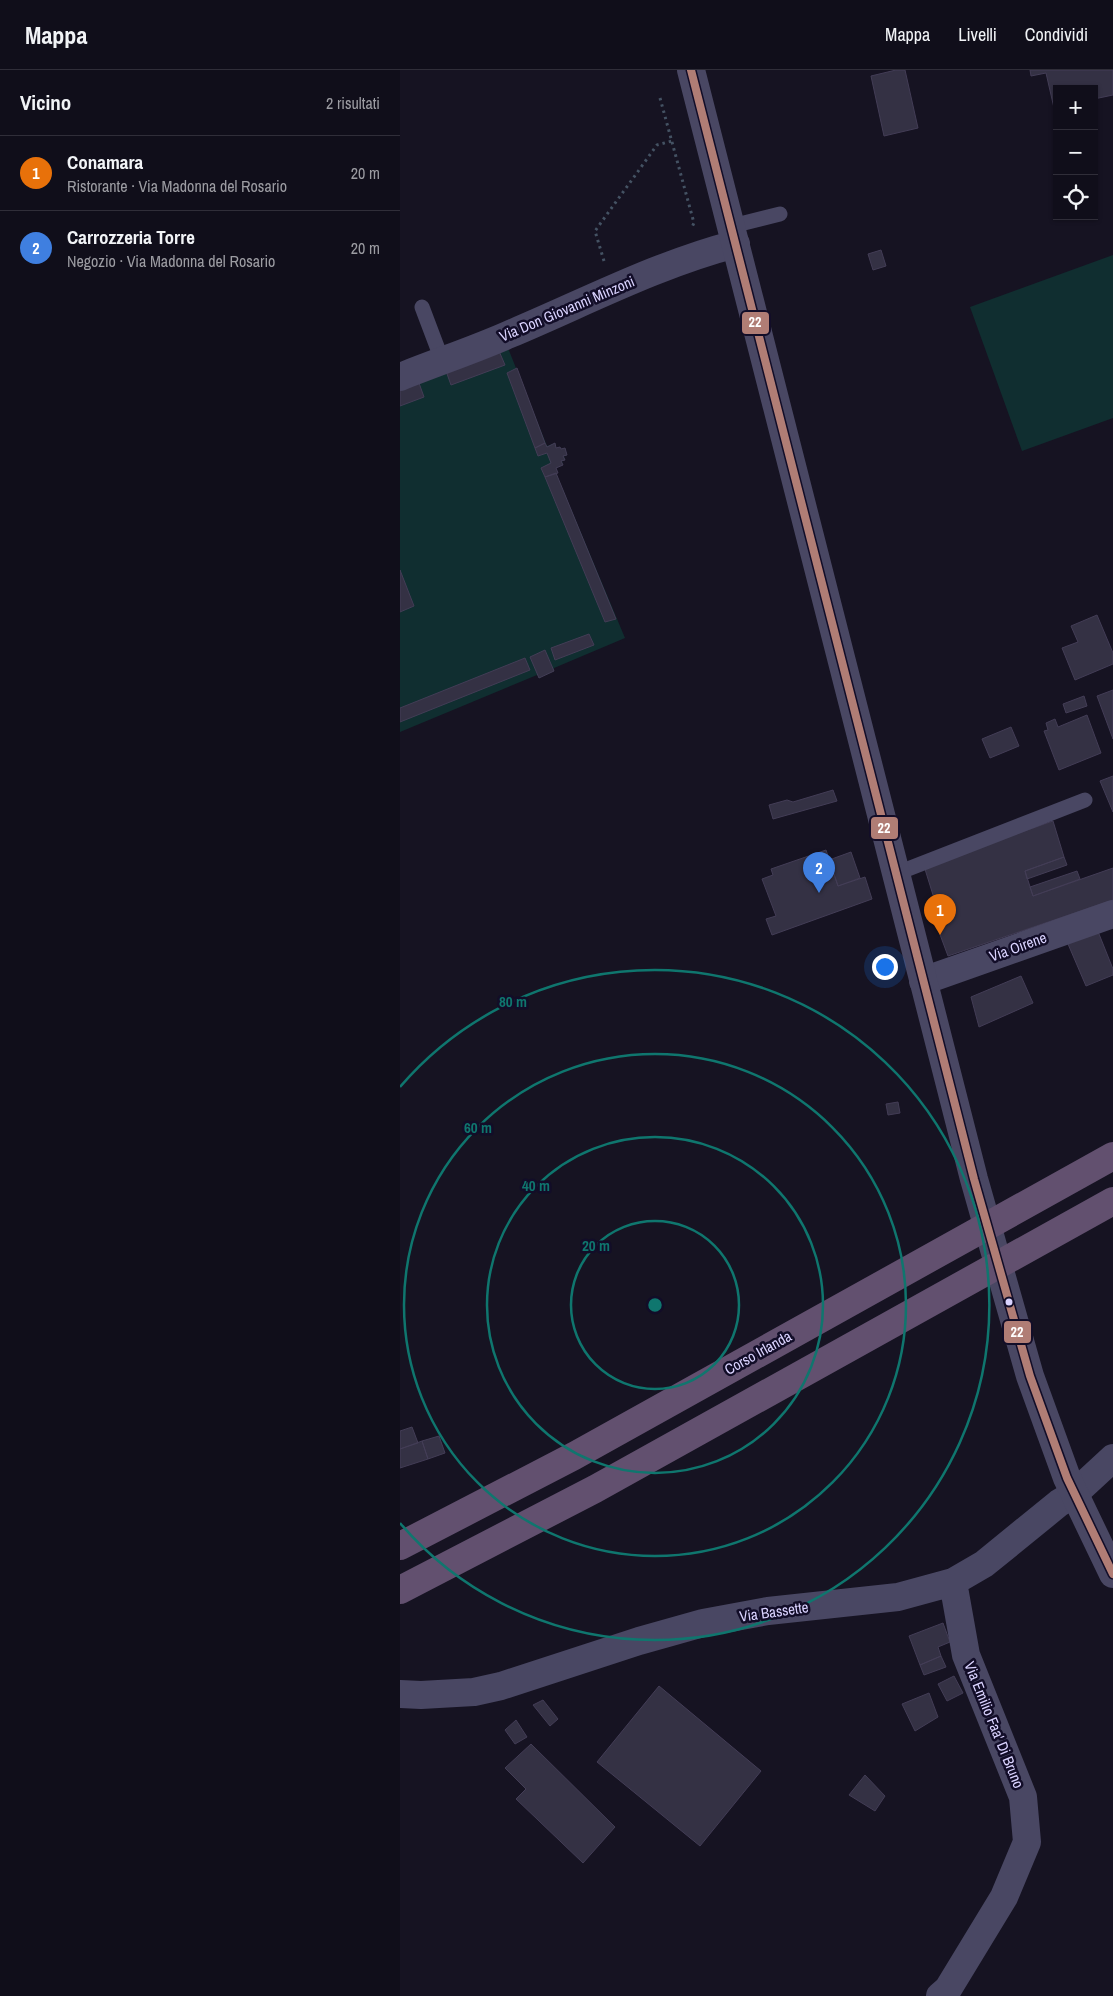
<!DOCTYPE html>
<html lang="it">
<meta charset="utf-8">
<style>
:root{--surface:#100e1a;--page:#191723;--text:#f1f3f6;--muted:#9c9ca2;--line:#302e39;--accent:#b45309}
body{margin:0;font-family:"Archivo Narrow",sans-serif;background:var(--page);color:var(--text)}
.controls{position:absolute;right:15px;top:15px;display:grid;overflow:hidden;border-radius:0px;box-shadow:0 1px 4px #0004}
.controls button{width:45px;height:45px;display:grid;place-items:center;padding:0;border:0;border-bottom:1px solid var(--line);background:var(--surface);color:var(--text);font:25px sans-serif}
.you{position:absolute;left:484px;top:896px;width:18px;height:18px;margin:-12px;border:4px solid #fff;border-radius:50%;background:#1a73e8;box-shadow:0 0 0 8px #1a73e833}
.badge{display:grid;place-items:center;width:32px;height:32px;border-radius:50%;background:var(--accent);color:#fff;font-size:16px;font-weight:700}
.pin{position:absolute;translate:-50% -41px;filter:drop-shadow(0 1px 2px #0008)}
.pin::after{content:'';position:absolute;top:26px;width:18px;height:15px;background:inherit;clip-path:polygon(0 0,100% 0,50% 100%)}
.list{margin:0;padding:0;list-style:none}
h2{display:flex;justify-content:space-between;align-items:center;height:65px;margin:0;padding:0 20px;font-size:21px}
h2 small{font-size:16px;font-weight:400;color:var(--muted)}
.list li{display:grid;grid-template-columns:32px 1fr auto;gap:15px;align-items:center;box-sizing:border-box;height:75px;padding:0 20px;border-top:1px solid var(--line)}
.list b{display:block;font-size:19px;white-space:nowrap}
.list p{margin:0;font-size:16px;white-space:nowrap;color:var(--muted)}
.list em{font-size:16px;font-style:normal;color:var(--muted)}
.icon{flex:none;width:28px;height:28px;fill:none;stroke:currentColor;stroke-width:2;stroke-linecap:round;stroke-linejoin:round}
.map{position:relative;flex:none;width:713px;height:1926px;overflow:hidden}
header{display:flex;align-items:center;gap:30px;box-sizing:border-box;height:70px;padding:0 25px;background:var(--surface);border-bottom:1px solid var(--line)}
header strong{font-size:24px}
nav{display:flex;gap:28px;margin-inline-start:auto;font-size:18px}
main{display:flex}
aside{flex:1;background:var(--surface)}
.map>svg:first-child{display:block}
.green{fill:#102e30}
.building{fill:#343144;stroke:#433d56}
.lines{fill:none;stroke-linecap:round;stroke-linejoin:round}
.path{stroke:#445263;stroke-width:3;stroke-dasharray:2.5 4;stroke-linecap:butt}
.service{stroke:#494763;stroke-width:15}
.minor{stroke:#494763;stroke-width:28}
.tertiary{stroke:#494763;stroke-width:28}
.trunk-bridge{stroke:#62506f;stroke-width:28}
.bus-1-casing{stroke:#120d28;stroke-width:11}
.bus-1{stroke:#b07d75;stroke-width:8}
.ring{fill:none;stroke:#0f766e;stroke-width:2.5}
.bus-dot{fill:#dad3ff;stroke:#120d28;stroke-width:2}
.labels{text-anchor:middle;stroke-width:5;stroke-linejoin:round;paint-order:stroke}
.street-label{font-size:15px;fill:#dad3ff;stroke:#120d28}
.centre{fill:#0f766e;stroke:#120d28;stroke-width:2.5}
.ring-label{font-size:15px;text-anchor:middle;font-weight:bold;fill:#0f766e;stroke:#120d28;stroke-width:5;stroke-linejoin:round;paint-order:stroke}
.line-badge{stroke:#120d28;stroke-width:2}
.badge-label{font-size:14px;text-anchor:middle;font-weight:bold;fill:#fff}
</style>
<header>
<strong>Mappa</strong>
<nav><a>Mappa</a><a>Livelli</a><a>Condividi</a></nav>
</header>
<main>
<aside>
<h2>Vicino<small>2 risultati</small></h2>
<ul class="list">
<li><span class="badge" style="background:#e8710a">1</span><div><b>Conamara</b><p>Ristorante · Via Madonna del Rosario</p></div><em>20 m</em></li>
<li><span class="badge" style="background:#3f7fe0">2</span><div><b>Carrozzeria Torre</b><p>Negozio · Via Madonna del Rosario</p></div><em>20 m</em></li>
</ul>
</aside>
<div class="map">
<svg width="713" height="1926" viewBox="0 0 713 1926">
<rect width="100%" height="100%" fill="#161322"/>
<path class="green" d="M 713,185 L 713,348 L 622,381 L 570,237 Z
M 108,278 L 147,376 L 155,373 L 156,378 L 160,377 L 161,379 L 165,378 L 167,385 L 164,386 L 165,390 L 162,391 L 163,395 L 156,398 L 156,403 L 225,568 L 154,598 L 154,601 L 139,608 L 137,605 L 0,662 L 0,320 Z"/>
<path class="building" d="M 496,0 L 505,0 L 518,58 L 484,66 L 471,6 Z
M 630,0 L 713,0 L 713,25 L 694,29 L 694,19 L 657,19 L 657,37 L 654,38 L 646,3 L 631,6 Z
M 481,180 L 486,196 L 473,200 L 468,184 Z
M 99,281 L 105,295 L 51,315 L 46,301 Z
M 117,298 L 145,373 L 135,378 L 107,303 Z
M 19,313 L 24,327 L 0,336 L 0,320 Z
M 145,373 L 147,377 L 155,373 L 156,378 L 160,377 L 161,379 L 165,378 L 167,385 L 163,386 L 165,390 L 161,391 L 163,395 L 156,398 L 158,403 L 145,407 L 141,398 L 151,393 L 147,383 L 138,386 L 135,378 Z
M 156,403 L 216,549 L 205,552 L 145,407 Z
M 0,500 L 14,536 L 0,542 Z
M 697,545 L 713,583 L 713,594 L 675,610 L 662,578 L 678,572 L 671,556 Z
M 189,564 L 194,575 L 155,590 L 151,578 Z
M 145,580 L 154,601 L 139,608 L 130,587 Z
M 125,588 L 130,600 L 0,652 L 0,638 Z
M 713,620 L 713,669 L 697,626 Z
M 684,626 L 687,636 L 666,643 L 663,634 Z
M 687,645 L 701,683 L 659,700 L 644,661 L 648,660 L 646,653 L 655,649 L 658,657 Z
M 611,657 L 619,676 L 590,688 L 582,669 Z
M 713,706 L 713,742 L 700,711 Z
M 433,720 L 437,731 L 373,749 L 369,735 L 387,730 L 393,732 Z
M 653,751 L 664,787 L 625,801 L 633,826 L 713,798 L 713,830 L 548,886 L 532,843 L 538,841 L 524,796 Z
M 426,780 L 438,816 L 465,807 L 472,829 L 372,865 L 366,849 L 376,846 L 362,809 L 373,805 L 371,799 Z
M 451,782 L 460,808 L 438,816 L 429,790 Z
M 664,787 L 667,795 L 627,809 L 625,801 Z
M 677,801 L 680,809 L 633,826 L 630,817 Z
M 695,854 L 713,899 L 713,905 L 686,916 L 665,867 Z
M 621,906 L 633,933 L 579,957 L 571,927 Z
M 498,1032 L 500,1043 L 488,1045 L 486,1034 Z
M 12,1357 L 18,1373 L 0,1379 L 0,1361 Z
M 39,1366 L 45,1383 L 28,1389 L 22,1371 Z
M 22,1371 L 28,1389 L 0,1398 L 0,1379 Z
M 543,1553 L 550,1572 L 538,1577 L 541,1586 L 520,1595 L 509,1566 Z
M 541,1586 L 546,1597 L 524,1605 L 520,1595 Z
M 554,1606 L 563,1623 L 547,1631 L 538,1614 Z
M 259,1616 L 361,1701 L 300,1776 L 197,1692 Z
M 529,1623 L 538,1647 L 515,1661 L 502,1634 Z
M 143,1630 L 158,1649 L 150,1656 L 133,1635 Z
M 116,1650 L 127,1667 L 115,1674 L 105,1660 Z
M 131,1674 L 215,1757 L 183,1793 L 116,1729 L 126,1719 L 105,1698 Z
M 465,1705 L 485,1726 L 475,1741 L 449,1725 Z"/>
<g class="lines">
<path class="path" d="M 260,28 L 294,153 L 292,157
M 204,191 L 195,161 L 257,75 L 272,71"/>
<path class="service" d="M 332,156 L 380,144
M 22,237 L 42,290
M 495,804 L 685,730"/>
<path class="minor" d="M 0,307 C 37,292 74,280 110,264 C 184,233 258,194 336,174
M 523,911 L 713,844
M 0,1624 L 21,1625 L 74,1622 L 101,1616 L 239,1571 L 303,1553 L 368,1541 L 498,1527 L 553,1512 L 584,1494 L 659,1433 L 674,1424 L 713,1388
M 540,1926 L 548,1919 L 604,1827 L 627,1772 L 623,1727 L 566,1585 L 553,1512"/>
<path class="tertiary" d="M 291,0 L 574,1109 L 630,1306 L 667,1408 L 713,1504"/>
<path class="trunk-bridge" d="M 0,1476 L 174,1386 L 713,1086
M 0,1520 L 195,1419 L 713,1131"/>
<g class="bus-1-casing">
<path id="bus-1" d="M 291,0 L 574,1109 L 630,1306 L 667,1408 L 713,1504"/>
</g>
<use href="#bus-1" class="bus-1"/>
</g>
<g class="ring">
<circle cx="255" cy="1235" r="84"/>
<circle cx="255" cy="1235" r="168"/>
<circle cx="255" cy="1235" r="251"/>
<path d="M0 1017A335 335 0 1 1 0 1453"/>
</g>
<circle class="bus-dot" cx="609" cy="1232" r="4.5"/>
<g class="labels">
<g class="street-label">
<text transform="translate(167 239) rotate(-23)" y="5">Via Don Giovanni Minzoni</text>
<text transform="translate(618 877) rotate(-20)" y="5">Via Oirene</text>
<text transform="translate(358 1283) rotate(-29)" y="5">Corso Irlanda</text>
<text transform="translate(374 1542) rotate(-8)" y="5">Via Bassette</text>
<text transform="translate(594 1655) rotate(68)" y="5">Via Emilio Faa' Di Bruno</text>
</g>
</g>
<circle cx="255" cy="1235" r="8" class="centre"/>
<g class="ring-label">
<text x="113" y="937">80 m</text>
<text x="78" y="1063">60 m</text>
<text x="136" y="1121">40 m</text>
<text x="196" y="1181">20 m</text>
</g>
<g class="line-badge">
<rect x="341" y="241" width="29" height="24" rx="5" fill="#b07d75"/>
<rect x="470" y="746" width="29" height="24" rx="5" fill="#b07d75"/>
<rect x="603" y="1250" width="29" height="24" rx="5" fill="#b07d75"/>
</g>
<g class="badge-label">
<text x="355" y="257">22</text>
<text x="484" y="763">22</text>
<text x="617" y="1267">22</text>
</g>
</svg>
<div class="controls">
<button>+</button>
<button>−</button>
<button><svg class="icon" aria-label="locate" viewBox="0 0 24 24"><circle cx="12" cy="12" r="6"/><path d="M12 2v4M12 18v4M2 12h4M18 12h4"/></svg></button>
</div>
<div class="you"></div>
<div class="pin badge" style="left:540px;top:865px;background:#e8710a">1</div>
<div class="pin badge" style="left:419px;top:823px;background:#3f7fe0">2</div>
</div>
</main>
